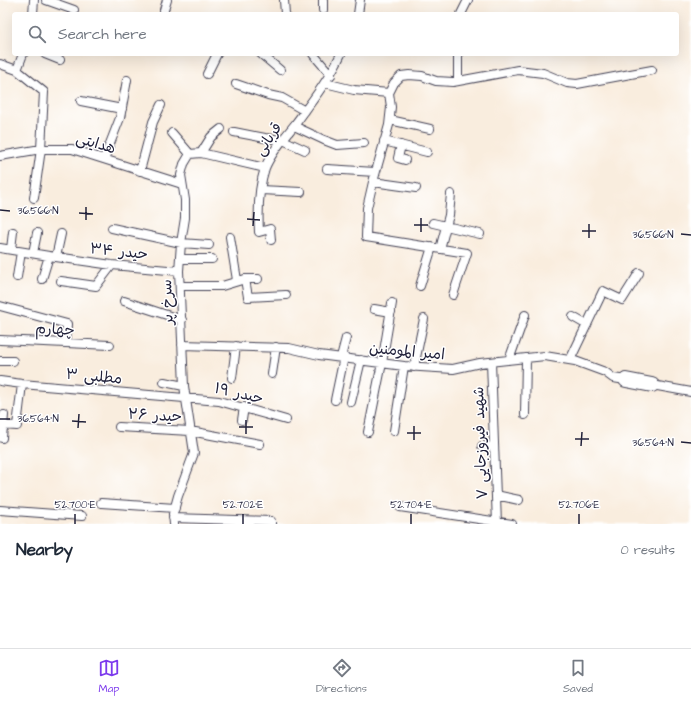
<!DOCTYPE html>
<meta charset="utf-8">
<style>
:root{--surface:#fff;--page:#f6f6f7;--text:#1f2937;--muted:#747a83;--line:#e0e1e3;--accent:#7c3aed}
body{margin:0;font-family:"Architects Daughter","Playpen Sans Arabic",sans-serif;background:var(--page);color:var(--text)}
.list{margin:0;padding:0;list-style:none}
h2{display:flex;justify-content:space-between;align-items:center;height:52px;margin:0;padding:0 16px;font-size:17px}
h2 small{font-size:13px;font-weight:400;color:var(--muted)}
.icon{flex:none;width:22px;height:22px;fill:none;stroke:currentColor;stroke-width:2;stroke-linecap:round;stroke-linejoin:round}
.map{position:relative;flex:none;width:691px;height:524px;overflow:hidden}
.search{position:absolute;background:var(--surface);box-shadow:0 4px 16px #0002;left:12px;right:12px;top:12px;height:44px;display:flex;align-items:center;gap:10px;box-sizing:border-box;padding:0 14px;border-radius:4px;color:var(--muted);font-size:15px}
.sheet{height:124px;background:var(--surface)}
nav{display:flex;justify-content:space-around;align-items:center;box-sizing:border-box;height:56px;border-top:1px solid var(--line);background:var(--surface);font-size:11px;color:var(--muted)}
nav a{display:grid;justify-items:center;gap:2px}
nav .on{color:var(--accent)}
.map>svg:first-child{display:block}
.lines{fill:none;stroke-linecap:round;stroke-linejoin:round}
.street-casing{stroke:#424053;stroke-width:10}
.highway-casing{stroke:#424053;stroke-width:16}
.street{stroke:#fff;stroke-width:8}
.highway{stroke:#fff;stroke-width:14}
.ticks{fill:none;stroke:#22223b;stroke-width:1.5}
.labels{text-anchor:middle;stroke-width:3;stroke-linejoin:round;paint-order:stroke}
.street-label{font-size:15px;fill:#22223b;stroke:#fff}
.ticks-label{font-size:10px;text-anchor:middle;fill:#22223b;stroke:#fff;stroke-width:3;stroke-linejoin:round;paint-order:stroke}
</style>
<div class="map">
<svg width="691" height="524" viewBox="0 0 691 524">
<rect width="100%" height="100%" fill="#fff"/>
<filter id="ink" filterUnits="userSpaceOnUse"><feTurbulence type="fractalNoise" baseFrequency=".025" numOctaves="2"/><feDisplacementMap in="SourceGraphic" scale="8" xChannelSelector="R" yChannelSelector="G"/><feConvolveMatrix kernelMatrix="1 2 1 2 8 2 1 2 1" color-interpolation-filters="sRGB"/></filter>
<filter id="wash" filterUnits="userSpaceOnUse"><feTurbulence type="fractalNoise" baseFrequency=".012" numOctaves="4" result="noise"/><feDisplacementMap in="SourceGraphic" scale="16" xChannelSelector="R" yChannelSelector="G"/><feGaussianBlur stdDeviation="0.9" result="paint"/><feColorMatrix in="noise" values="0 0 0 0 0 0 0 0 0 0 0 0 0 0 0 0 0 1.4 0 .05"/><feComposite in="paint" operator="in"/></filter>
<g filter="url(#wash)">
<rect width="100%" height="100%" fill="#f9edde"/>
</g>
<g filter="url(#ink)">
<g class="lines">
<g class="street-casing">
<path id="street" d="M 46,0 L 74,10
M 284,0 L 285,14
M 164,10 L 167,0
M 323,10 L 323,0
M 33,14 L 34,0
M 358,14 L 360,0
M 461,14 L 468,0
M 45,54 L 60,60
M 261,54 L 280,70
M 313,54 L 331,75
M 0,64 L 17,70 L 44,92 L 41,149 L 34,198
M 17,70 L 23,54
M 207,74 L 217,54
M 458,81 L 458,54
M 325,83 L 354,90 L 389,93
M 236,84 L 268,95 L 282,98 L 305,111
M 81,101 L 122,109
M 390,120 L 430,129
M 294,126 L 324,140 L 337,145 L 364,143
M 234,132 L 265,138 L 283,140 L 305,150
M 172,133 L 190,154
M 384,141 L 427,152
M 401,145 L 398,158 L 405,160
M 201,153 L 211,137 L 221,129
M 0,156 L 41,149 L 72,149 L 182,184
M 104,159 L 120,118 L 127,80
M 327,169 L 375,172
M 140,171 L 153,122 L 161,105
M 373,182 L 416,188
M 261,190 L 301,192
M 433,223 L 480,234
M 112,228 L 181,243 L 209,245
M 230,237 L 237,280
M 271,240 L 270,229 L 259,232 C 258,213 259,186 265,168 C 272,151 285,137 296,123 C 313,100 329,79 341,54
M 0,248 L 49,256 L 112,265 L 179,271
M 11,249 L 13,232
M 440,249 L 449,215 L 451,194
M 33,253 L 37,233
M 56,257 L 61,234
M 180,259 L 212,259
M 17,277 L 21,252
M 42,279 L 49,256
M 245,279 L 248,297 L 286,295
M 61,281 L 96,286 L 112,265
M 181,286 L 222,286 L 245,279 L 258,279
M 420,286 L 432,247
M 453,295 L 467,253 L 366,237 L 367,208 L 373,182 L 389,125 L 391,107 L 389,93 L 394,83 L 401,76 L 409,75 L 422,76 L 436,81 L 453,82 L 518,70 L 543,73 L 567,83 L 577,84 L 652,70
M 124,301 L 182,320
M 0,306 L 67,324 L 66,343
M 374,309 L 391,312
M 573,317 L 587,325
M 0,340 L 110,345
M 182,345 L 289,348 L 319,355 L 404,366 L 453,369 L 480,363 L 545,356 L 575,361 L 605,372 L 613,378 L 626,380
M 341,357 L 346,338
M 509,360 L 525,315
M 570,360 L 603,291 L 622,300 L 639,273
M 0,361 L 13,361
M 491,362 L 497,524
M 414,367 L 424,319
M 272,374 L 276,347
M 232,378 L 236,346
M 0,381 L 22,384 L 219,401 L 286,420
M 164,382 L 184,386
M 652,385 L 691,392
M 335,400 L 344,357
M 351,402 L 361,360
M 525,415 L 526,358
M 242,420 L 244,407
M 3,425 L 17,426 L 22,384
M 119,427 L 190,431 L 260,444
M 394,431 L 404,366
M 368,432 L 382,363 L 392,303
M 2,438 L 4,415
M 482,446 L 494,447
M 496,495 L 519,500
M 101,503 L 175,508
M 400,507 L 512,524
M 0,510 L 82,516
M 173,518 L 271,521 L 271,524
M 174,524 L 173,514 L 178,496 L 194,453 L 184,386 L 179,271 L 181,243 L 185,218 L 185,200 L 181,175 L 184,164 L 190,154 L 201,153 L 265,168"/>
</g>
<g class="highway-casing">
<path id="highway" d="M 626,380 L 652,385"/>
</g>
<use href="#street" class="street"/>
<use href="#highway" class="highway"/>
</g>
</g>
<path class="ticks" d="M 0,210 L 10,211M 79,213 L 93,214M 247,219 L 260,220M 86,220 L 86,207M 414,225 L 428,225M 253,226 L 254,212M 582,231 L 596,231M 421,232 L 421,218M 681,234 L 691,235M 589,238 L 589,224M 0,419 L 10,419M 72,421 L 86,422M 239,427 L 253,427M 78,428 L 79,414M 407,433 L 421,433M 246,434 L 246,420M 575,439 L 589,439M 414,440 L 414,426M 681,442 L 691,443M 581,446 L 582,432M 75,524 L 75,514M 243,524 L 243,514M 411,524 L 411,514M 579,524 L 579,514"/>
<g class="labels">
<g class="street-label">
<text transform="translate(268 139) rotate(-56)" y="5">قربانی</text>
<text transform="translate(96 143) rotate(16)" y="5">هدایتی</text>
<text transform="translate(119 251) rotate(6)" y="5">حیدر ۳۴</text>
<text transform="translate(167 302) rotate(-92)" y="5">سرخ پر</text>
<text transform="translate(55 329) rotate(3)" y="5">چهارم</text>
<text transform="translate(407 351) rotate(5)" y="5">امیر المومنین</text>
<text transform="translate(94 376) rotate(5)" y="5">مطلبی ۳</text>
<text transform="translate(239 393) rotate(13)" y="5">حیدر ۱۹</text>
<text transform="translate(155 415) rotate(3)" y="5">حیدر ۲۶</text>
<text transform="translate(480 443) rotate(-92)" y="5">شهید فیروزجایی ۷</text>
</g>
</g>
<g class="ticks-label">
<text x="38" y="214">36.566°N</text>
<text x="653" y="238">36.566°N</text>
<text x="38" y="422">36.564°N</text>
<text x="653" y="446">36.564°N</text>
<text x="75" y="508">52.700°E</text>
<text x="243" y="508">52.702°E</text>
<text x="411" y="508">52.704°E</text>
<text x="579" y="508">52.706°E</text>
</g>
</svg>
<div class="search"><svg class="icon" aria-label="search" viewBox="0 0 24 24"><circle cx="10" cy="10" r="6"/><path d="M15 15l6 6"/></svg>Search here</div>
</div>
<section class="sheet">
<h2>Nearby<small>0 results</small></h2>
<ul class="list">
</ul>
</section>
<nav>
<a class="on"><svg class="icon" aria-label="map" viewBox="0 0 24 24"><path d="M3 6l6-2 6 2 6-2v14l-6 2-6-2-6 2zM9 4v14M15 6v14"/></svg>Map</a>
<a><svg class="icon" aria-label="directions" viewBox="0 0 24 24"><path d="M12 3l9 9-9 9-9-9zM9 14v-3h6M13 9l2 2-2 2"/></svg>Directions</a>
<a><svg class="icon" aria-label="saved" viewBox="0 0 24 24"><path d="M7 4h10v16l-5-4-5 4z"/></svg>Saved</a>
</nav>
